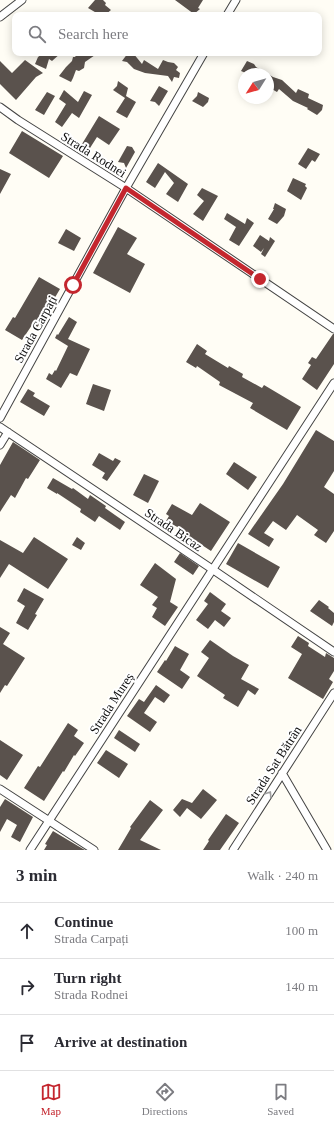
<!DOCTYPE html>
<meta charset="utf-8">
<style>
:root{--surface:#fff;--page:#f2f2f3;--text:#2b2b33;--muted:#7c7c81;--line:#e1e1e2;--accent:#c4262e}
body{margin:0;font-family:Georgia,serif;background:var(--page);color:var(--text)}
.compass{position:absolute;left:238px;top:68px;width:36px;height:36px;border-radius:50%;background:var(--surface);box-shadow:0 2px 10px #0003;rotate:233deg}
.stop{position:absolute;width:12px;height:12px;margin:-9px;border:3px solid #c4262e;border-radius:50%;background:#fff}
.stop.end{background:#c4262e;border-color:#fff;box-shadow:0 1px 4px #0008}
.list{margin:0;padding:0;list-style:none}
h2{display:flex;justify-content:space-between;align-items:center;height:52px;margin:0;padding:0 16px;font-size:17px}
h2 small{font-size:13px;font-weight:400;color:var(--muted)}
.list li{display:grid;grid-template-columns:26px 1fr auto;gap:12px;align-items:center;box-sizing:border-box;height:56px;padding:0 16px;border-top:1px solid var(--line)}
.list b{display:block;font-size:15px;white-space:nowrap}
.list p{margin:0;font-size:13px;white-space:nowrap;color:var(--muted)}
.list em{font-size:13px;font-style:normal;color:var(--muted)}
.icon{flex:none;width:22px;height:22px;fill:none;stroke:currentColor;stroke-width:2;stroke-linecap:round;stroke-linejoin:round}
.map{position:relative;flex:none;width:334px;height:850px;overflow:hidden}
.search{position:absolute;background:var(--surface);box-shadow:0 2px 10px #0003;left:12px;right:12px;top:12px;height:44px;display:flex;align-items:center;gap:10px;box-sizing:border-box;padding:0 14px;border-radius:8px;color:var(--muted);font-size:15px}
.sheet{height:220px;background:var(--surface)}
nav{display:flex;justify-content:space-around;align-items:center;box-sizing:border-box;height:56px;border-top:1px solid var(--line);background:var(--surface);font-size:11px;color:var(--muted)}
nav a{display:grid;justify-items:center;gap:2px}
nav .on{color:var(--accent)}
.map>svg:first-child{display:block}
.building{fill:#5a524d}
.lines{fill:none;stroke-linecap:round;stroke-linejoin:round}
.minor-casing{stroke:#444;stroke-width:9}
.minor{stroke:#fff;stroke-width:7}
.oneway{stroke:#a0a0a0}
.route{stroke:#c4262e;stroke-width:5}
.labels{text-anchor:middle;stroke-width:4;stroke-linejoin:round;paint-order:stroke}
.street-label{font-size:13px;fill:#111;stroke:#fff}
</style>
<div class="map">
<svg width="334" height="850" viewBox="0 0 334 850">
<rect width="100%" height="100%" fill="#fffdf5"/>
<path class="building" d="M 95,0 L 103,0 L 106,3 L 105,5 L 111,10 L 105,15 L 100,15 L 88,8 Z
M 175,0 L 203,0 L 198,8 L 200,9 L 194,14 Z
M 40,53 L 61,53 L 52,61 L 49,59 L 46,69 L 35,64 L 38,57 L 42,54 Z
M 78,53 L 98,53 L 85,62 L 84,68 L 79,71 L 76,70 L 73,78 L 71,82 L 59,76 L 66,67 L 72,61 L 73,57 L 75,57 Z
M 128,53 L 133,53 L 142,64 L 144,60 L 158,69 L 163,60 L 168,62 L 174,63 L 178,67 L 176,70 L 180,73 L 179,78 L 174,77 L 172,82 L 168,76 L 145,73 L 134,69 L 127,62 L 122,61 Z
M 25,60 L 43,73 L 36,77 L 16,100 L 0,84 L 0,61 L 12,73 Z
M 247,61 L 254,64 L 256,67 L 268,74 L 248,74 L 241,71 Z
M 268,74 L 273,77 L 282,80 L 296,93 L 298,89 L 309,94 L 308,98 L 323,105 L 322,110 L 317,115 L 307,109 L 308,108 L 293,101 L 279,89 L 277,92 L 268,87 Z
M 118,81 L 128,88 L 126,96 L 136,102 L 127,118 L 116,112 L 125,98 L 113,90 L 117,86 Z
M 159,86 L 168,91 L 159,106 L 155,102 L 150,101 Z
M 64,90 L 78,102 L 84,91 L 92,95 L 79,118 L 72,113 L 62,127 L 55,122 L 66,104 L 59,99 Z
M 47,92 L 55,96 L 44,115 L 35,110 Z
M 198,92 L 209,98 L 208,102 L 203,107 L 192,101 L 197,96 Z
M 99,116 L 120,129 L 109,145 L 97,137 L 90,148 L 82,144 Z
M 22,131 L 63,156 L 49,178 L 9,153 Z
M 127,146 L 132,147 L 135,152 L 126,168 L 124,163 L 118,162 Z
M 308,148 L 320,154 L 315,162 L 312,160 L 306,169 L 298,164 Z
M 158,163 L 188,184 L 178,202 L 166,194 L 174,183 L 165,172 L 155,188 L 146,182 Z
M 0,169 L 11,174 L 0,194 Z
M 293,178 L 306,184 L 305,186 L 307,188 L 301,200 L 287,191 Z
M 202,188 L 218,196 L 203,221 L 193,214 L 204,201 L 197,195 Z
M 275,203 L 286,209 L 284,216 L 277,224 L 268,219 L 274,209 L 273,209 Z
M 227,213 L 245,224 L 247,218 L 254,223 L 239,246 L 229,240 L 236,227 L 224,219 Z
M 118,227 L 137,238 L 127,254 L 145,264 L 130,293 L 93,273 Z
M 66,229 L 81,238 L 74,251 L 58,243 Z
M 260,235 L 269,241 L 270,237 L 275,241 L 265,257 L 261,254 L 264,248 L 261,252 L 253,246 Z
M 39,277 L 60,289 L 37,328 L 32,325 L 22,340 L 5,330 L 13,317 L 15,318 Z
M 69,317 L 77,322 L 68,339 L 90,349 L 77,376 L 70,373 L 61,388 L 46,379 L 49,373 L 52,375 L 55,370 L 56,371 L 68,346 L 55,338 L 57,334 L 58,335 Z
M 333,334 L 334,334 L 334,364 L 317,390 L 302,379 L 311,365 L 308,363 L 312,357 L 316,359 Z
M 197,344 L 207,351 L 205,354 L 228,368 L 229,366 L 243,374 L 242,377 L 262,388 L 264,385 L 301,407 L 287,430 L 250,408 L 253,403 L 219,385 L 220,382 L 197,366 L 196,368 L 186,362 Z
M 93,384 L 111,390 L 104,411 L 86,404 Z
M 28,389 L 35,393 L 33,396 L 50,406 L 44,416 L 20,402 Z
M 316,430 L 334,441 L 334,471 L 324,487 L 334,494 L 334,531 L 326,543 L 314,535 L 318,530 L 297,515 L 286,530 L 273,521 L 264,533 L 274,539 L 269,547 L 248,534 L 283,484 Z
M 13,442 L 40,460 L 28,479 L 26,478 L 15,498 L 11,495 L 0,512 L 0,465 Z
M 99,453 L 113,461 L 115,458 L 121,461 L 107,481 L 102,478 L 105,473 L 92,465 Z
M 234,462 L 257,477 L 248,490 L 226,474 Z
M 144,474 L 159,481 L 148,503 L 133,495 Z
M 53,478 L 72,489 L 73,488 L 88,499 L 90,495 L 106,506 L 105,508 L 125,522 L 120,530 L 99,516 L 95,522 L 80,512 L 81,509 L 57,493 L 57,494 L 47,488 Z
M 200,503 L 230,522 L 211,551 L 182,532 L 183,530 L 166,521 L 169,516 L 166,514 L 172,504 L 192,515 Z
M 34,537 L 68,559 L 48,589 L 9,564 L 0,578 L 0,540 L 23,553 Z
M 77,537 L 85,543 L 81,550 L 72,545 Z
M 238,543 L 280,567 L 268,588 L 226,564 Z
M 180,553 L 199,566 L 193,575 L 174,562 Z
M 155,563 L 176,579 L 170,602 L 178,607 L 165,626 L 152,617 L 157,608 L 152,605 L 158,597 L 140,585 Z
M 24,588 L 44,599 L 35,614 L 37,615 L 28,630 L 16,623 L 25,606 L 17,601 Z
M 210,592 L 226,604 L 221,611 L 231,618 L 224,627 L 215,620 L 208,629 L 196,620 L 208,604 L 204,601 Z
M 319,600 L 329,607 L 328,608 L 334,613 L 334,622 L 332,626 L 310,611 Z
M 0,627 L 10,633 L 3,644 L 25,658 L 7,686 L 5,685 L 0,693 Z
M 298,636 L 309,643 L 308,646 L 325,657 L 326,653 L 334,658 L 334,671 L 329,679 L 333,682 L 323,699 L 288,678 L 302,654 L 291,647 Z
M 210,640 L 233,656 L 249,665 L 241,679 L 259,689 L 255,695 L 248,690 L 238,707 L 223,698 L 225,695 L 197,676 L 209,658 L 201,652 Z
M 175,646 L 189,654 L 180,670 L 190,677 L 182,689 L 157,672 L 165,660 L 166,661 Z
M 156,685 L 170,695 L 164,703 L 155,697 L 144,713 L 157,722 L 150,732 L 127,716 L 139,699 L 144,702 Z
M 68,723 L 78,730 L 74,736 L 84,743 L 75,756 L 74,755 L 64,772 L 63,771 L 44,801 L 24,788 L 38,766 L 40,767 Z
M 119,730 L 140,744 L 135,752 L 114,738 Z
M 0,740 L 23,755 L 7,780 L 0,775 Z
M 106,750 L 128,764 L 119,778 L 97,763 Z
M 203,789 L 217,800 L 201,819 L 187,808 L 180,817 L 173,810 L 182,799 L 192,803 Z
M 5,799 L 33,817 L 20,842 L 11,837 L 17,825 L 7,819 L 0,832 L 0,807 Z
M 150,800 L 163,810 L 140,840 L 161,850 L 118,850 L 131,828 L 130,827 Z
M 226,814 L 239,823 L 220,850 L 203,850 L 209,841 L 208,840 Z
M 53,831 L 78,846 L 85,850 L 44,850 L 47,845 L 45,844 Z"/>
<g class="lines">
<g class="minor-casing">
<path id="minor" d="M 227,15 L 236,0
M 0,17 L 22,0
M 0,107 L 18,120 L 126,188 L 334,329
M 0,418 L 126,188 L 204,53
M 0,427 L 212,569 L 334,652
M 0,445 L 8,432
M 282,773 L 327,850
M 0,789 L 94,850
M 30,850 L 334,383
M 233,850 L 334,693"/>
</g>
<use href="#minor" class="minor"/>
</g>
<defs><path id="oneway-chevron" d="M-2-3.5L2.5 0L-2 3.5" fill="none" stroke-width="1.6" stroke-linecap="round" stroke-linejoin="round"/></defs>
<use class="oneway" href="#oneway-chevron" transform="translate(269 794) rotate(-57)"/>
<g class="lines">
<path class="route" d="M 73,285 L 126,188 L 260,279"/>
</g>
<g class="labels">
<g class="street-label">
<text transform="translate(94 154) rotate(32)" y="5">Strada Rodnei</text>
<text transform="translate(35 329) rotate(-61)" y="5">Strada Carpați</text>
<text transform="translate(174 529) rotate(34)" y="5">Strada Bicaz</text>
<text transform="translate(111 703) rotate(-57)" y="5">Strada Mureș</text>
<text transform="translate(273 765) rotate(-57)" y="5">Strada Sat Bătrân</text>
</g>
</g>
</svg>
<svg class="compass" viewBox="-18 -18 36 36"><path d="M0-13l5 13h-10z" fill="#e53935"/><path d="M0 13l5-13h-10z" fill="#7c7c81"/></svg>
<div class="stop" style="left:73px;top:285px"></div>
<div class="stop end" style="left:260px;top:279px"></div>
<div class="search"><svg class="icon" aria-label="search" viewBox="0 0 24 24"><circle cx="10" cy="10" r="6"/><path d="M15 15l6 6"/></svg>Search here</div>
</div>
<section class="sheet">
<h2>3 min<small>Walk · 240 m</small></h2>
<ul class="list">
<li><svg class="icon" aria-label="ahead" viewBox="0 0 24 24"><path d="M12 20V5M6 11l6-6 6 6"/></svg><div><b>Continue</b><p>Strada Carpați</p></div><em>100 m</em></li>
<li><svg class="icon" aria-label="right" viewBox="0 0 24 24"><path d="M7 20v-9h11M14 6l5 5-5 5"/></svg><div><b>Turn right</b><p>Strada Rodnei</p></div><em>140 m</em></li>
<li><svg class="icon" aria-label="arrive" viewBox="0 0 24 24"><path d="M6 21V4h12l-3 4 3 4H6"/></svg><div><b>Arrive at destination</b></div></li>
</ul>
</section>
<nav>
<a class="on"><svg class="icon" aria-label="map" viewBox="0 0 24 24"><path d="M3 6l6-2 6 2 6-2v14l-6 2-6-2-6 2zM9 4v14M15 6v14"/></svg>Map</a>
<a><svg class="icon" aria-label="directions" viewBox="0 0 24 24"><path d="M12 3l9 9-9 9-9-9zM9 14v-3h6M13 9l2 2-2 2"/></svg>Directions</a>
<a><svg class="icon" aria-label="saved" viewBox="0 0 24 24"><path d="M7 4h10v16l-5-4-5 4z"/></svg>Saved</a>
</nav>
